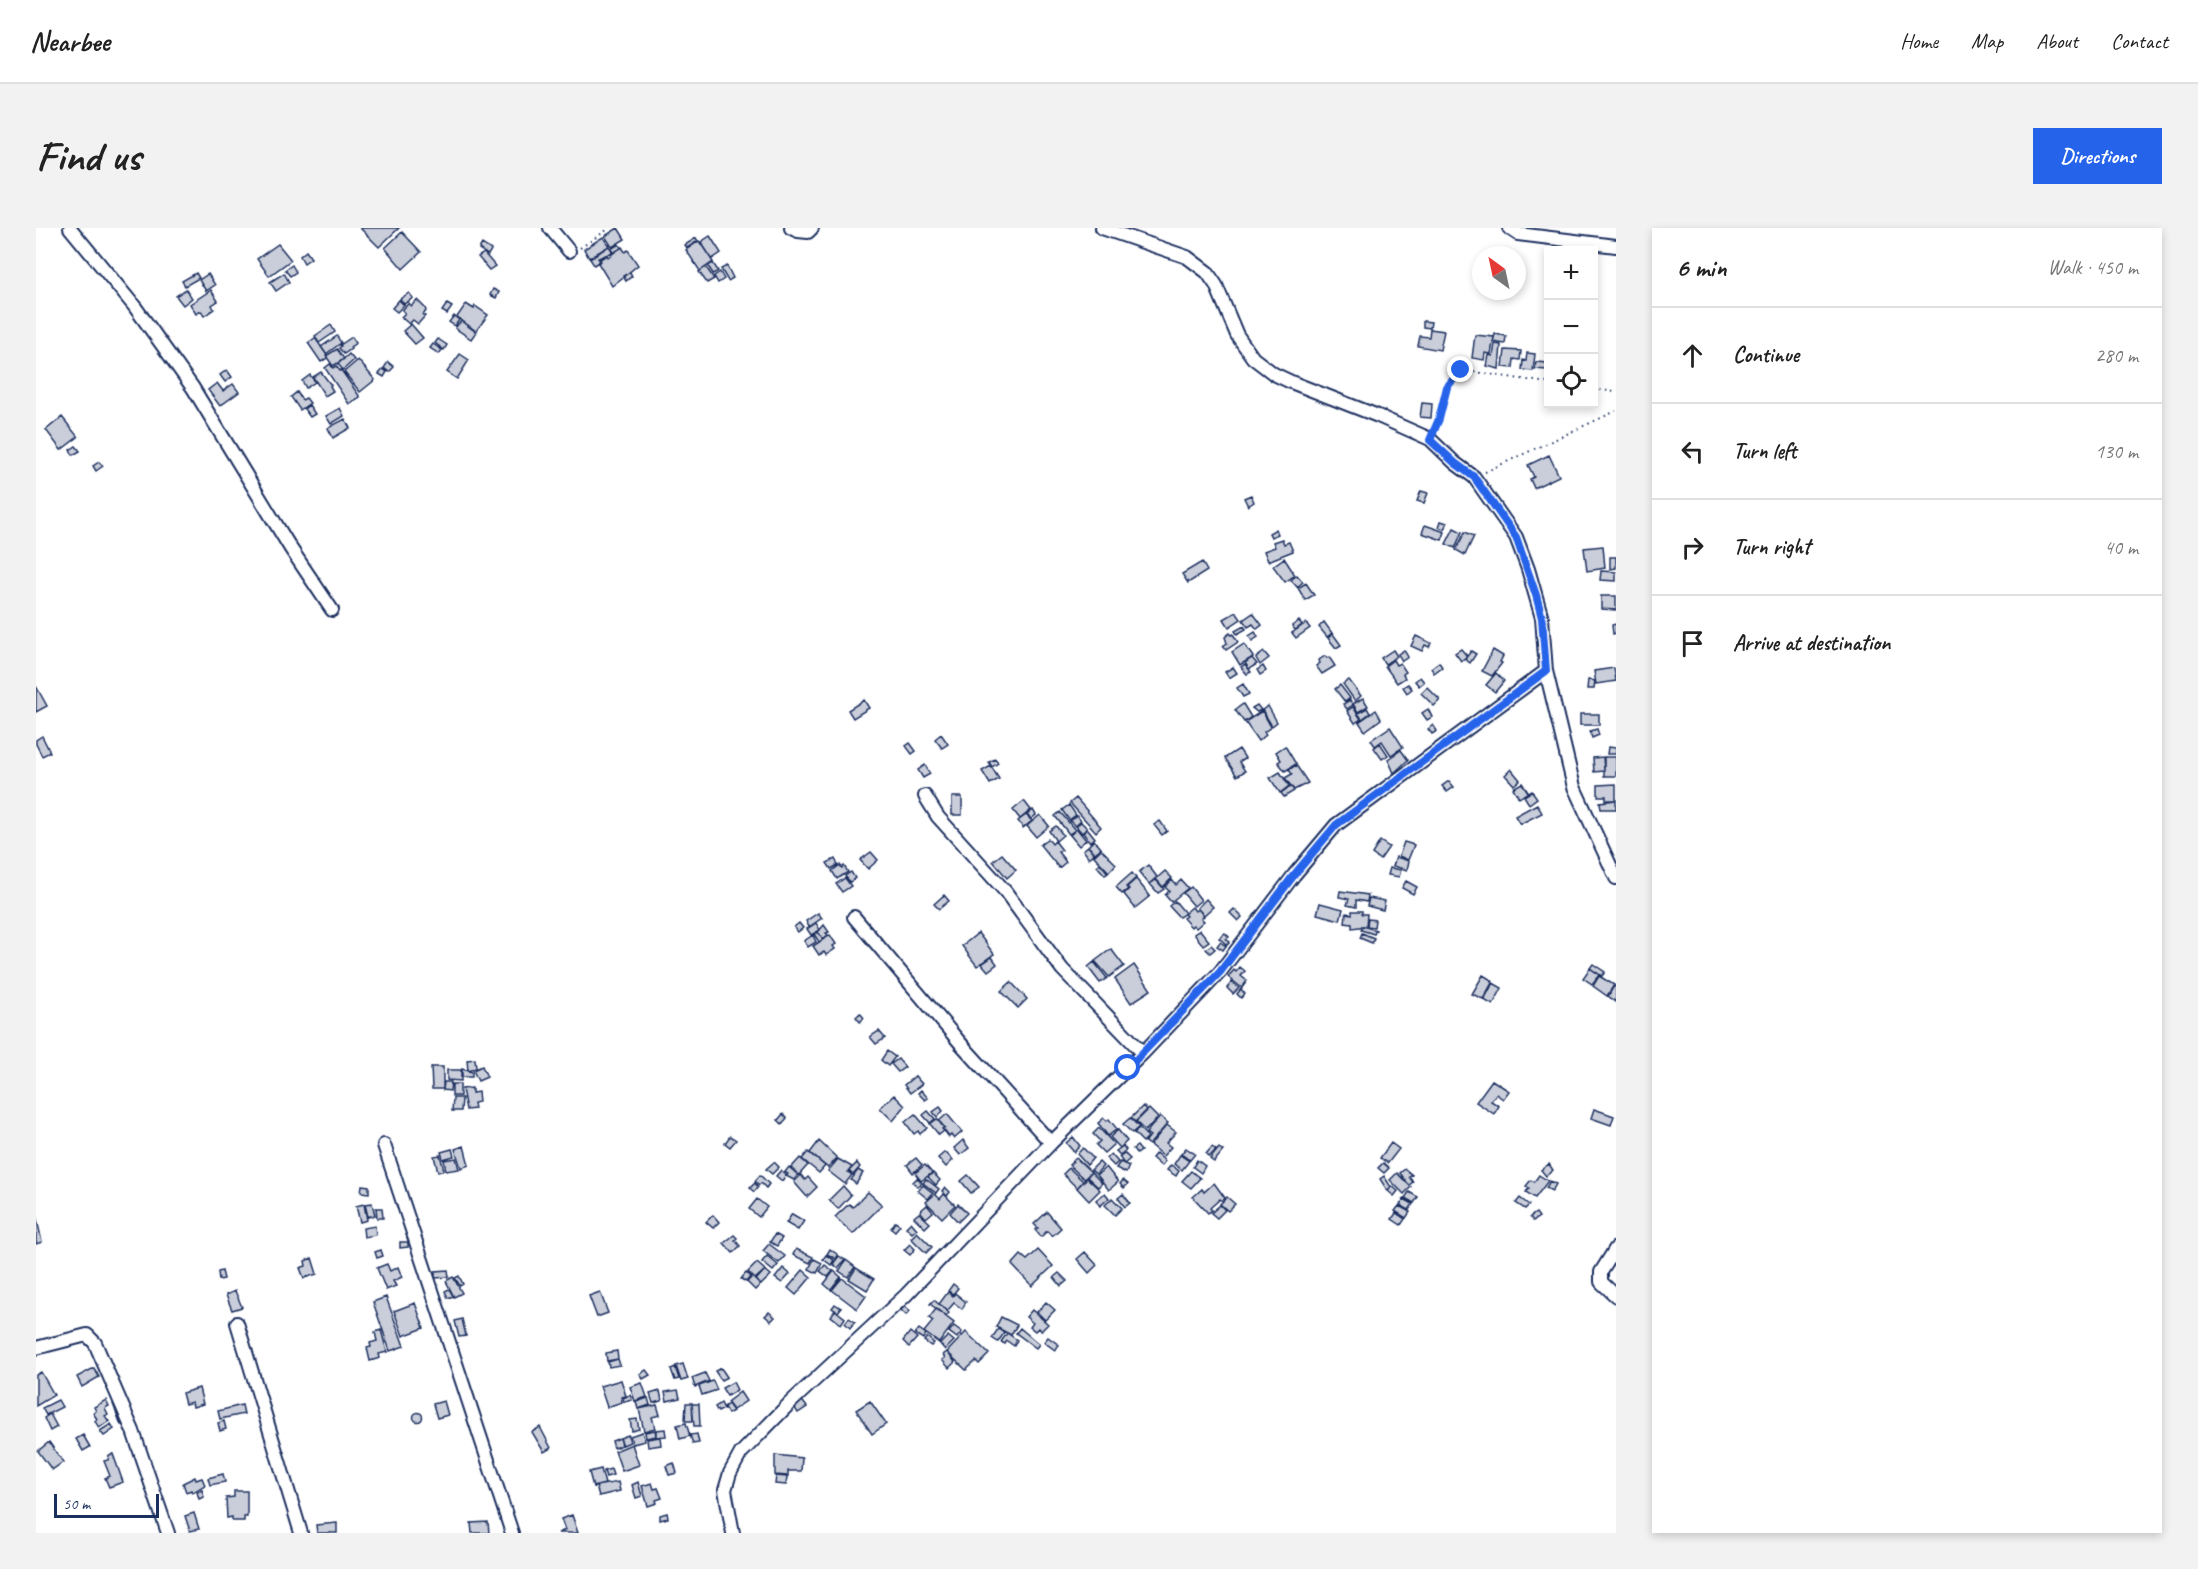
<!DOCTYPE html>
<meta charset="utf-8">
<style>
:root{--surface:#fff;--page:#f2f2f2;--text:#222;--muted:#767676;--line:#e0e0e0;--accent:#2563eb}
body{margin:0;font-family:Caveat,sans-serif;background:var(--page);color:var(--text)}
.controls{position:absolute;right:18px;top:18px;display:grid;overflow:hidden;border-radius:0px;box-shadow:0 3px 9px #0003}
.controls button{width:54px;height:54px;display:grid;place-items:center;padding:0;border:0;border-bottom:2px solid var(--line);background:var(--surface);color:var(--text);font:30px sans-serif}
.compass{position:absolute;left:1436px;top:18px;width:54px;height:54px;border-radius:50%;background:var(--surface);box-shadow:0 3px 9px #0003;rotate:327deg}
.scale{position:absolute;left:18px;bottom:15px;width:105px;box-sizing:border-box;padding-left:6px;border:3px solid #1b2f5e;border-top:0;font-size:16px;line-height:21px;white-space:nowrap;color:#1b2f5e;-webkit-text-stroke:4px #fff;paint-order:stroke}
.stop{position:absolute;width:18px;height:18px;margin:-14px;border:4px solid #2563eb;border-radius:50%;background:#fff}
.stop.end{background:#2563eb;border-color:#fff;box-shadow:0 2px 6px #0008}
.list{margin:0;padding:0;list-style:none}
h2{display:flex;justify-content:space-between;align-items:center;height:78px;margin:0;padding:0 24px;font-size:26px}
h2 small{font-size:20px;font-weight:400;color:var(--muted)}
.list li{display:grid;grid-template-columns:39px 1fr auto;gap:18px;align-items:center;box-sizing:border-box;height:96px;padding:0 24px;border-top:2px solid var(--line)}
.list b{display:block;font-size:22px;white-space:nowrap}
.list em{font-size:20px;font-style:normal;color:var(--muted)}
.icon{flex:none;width:33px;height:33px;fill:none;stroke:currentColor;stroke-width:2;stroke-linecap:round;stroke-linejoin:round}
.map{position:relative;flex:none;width:1580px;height:1305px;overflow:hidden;border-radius:0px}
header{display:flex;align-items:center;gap:36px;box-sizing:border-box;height:84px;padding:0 30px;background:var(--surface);border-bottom:2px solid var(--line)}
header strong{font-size:28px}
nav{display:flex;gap:33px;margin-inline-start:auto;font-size:21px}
.intro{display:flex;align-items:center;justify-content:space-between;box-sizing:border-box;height:144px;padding:0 36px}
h1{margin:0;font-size:42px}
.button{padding:15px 27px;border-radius:0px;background:var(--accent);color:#fff;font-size:21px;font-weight:700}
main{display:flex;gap:36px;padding:0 36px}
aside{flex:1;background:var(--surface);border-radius:0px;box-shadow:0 3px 9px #0003}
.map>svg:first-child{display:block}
.building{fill:#caceda;stroke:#1b2f5e;stroke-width:1.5}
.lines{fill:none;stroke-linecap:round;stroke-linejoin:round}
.street-casing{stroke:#1b2f5e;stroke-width:16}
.path{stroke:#1b2f5e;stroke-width:2;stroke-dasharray:1.5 4.5;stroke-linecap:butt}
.street{stroke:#fff;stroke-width:12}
.route{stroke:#2563eb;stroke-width:8}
</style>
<header>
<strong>Nearbee</strong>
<nav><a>Home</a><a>Map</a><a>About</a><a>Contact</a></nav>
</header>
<div class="intro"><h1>Find us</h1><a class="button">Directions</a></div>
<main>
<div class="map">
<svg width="1580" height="1305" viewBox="0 0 1580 1305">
<rect width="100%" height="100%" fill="#fff"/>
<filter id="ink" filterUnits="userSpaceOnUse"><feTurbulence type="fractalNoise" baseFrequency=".0167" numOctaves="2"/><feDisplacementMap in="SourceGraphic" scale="12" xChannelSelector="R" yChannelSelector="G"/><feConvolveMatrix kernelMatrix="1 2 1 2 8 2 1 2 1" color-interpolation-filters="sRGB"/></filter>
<g filter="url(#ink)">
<path class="building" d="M 324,0 L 363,0 L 343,19 Z
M 582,0 L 589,11 L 576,19 L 569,8 Z
M 366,4 L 385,24 L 367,41 L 349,20 Z
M 674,8 L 685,25 L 676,31 L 665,14 Z
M 567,9 L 573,18 L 553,30 L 548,21 Z
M 660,10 L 662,13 L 651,20 L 649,17 Z
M 663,13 L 677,34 L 664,43 L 650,22 Z
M 242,16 L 255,32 L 233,48 L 221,31 Z
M 446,16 L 455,22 L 452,27 L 443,21 Z
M 583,16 L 585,20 L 577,25 L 575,21 Z
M 573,18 L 577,24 L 562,30 L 564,33 L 558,37 L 554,31 Z
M 586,19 L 589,24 L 592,22 L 602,37 L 576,58 L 562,35 L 565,33 L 564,31 L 571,27 L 572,29 Z
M 270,23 L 275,30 L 268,35 L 264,28 Z
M 448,25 L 459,38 L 453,42 L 442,29 Z
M 677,35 L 682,43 L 677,46 L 672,38 Z
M 256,37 L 260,44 L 254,48 L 249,42 Z
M 691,38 L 697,50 L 692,53 L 685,41 Z
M 670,39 L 678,51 L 671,55 L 663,44 Z
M 594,44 L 596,48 L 590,53 L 587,48 Z
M 684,44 L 688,51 L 682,55 L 678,48 Z
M 160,45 L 163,50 L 149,58 L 146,53 Z
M 248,45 L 253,54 L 240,63 L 234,54 Z
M 172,46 L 179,57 L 170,63 L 163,52 Z
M 150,61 L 156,70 L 147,77 L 140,68 Z
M 457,61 L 463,64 L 460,70 L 454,67 Z
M 175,62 L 182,73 L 176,77 L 178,81 L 168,88 L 165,83 L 160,86 L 154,76 Z
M 373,65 L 377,70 L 368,76 L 364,71 Z
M 363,72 L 368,77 L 361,84 L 356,80 Z
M 381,72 L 389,80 L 390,83 L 387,87 L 389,88 L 382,96 L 377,92 L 373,96 L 365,89 L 369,85 L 366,82 L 373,75 L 375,78 Z
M 411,76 L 416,79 L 411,86 L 406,83 Z
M 430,76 L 438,81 L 439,78 L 452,87 L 440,103 L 421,89 Z
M 418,88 L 423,92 L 419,98 L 413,94 Z
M 425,93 L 440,104 L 435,111 L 419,100 Z
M 1387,93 L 1395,94 L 1394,100 L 1387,99 Z
M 375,96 L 387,110 L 379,116 L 367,103 Z
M 295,97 L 299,104 L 283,115 L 279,108 Z
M 1394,101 L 1408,103 L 1404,122 L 1382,118 L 1384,108 L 1393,109 Z
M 1459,106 L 1470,108 L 1469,116 L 1457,114 Z
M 1439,107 L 1458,109 L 1455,126 L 1449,125 L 1448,132 L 1436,130 Z
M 301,108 L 305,115 L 290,126 L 285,119 Z
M 316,109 L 320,115 L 314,119 L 315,121 L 308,126 L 303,120 L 305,118 L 304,117 Z
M 279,110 L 291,127 L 291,130 L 285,134 L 272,115 Z
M 402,111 L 411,117 L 408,122 L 399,115 Z
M 397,116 L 406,122 L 403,126 L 394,120 Z
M 1459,116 L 1465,117 L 1463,141 L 1451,138 L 1453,127 L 1457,128 Z
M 301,121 L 308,131 L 297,138 L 290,128 Z
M 1469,122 L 1485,123 L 1484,132 L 1478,131 L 1477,140 L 1467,139 Z
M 1491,125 L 1499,126 L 1497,143 L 1486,142 L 1487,132 L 1490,133 Z
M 313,126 L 318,132 L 307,142 L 302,136 Z
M 424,126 L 433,132 L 421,151 L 411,144 Z
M 322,132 L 339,152 L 324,164 L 308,144 Z
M 352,134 L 358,139 L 353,144 L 348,140 Z
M 1500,134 L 1512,135 L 1511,142 L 1499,141 Z
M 294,136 L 297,140 L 300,138 L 304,143 L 305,142 L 324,169 L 313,176 L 289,140 Z
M 347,141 L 351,144 L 348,149 L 343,146 Z
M 191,142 L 196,149 L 189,154 L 184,147 Z
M 285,144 L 295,157 L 294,158 L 297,163 L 289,168 L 277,149 Z
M 274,147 L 279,154 L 270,160 L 266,153 Z
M 181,155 L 187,163 L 197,156 L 203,164 L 184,178 L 172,162 Z
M 261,164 L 266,172 L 270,170 L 274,175 L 264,182 L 255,169 Z
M 1386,175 L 1396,176 L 1395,190 L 1384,189 Z
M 273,177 L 279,186 L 274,189 L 268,181 Z
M 304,180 L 308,188 L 295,196 L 290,188 Z
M 26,189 L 42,209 L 25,222 L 10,202 Z
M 309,191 L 314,200 L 297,210 L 292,200 Z
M 40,218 L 44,223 L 37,227 L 34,222 Z
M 1513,227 L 1523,248 L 1498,260 L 1494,251 L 1498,249 L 1492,237 Z
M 63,234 L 67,238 L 60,243 L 57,238 Z
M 1385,263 L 1392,265 L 1388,275 L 1381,273 Z
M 1215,267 L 1218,274 L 1212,278 L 1208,270 Z
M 1405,293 L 1411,295 L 1408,301 L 1403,299 Z
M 1389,297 L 1409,304 L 1406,312 L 1386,305 Z
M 1418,300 L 1426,304 L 1419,320 L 1410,316 Z
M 1240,301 L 1242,306 L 1235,309 L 1233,305 Z
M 1429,304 L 1438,308 L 1429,327 L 1420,322 Z
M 1246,311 L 1248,316 L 1253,314 L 1257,323 L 1232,333 L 1228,323 L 1239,319 L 1237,314 Z
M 1567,318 L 1569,340 L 1551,343 L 1548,320 Z
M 1574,329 L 1580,329 L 1580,340 L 1574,341 Z
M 1248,330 L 1259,347 L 1249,354 L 1237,338 Z
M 1166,334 L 1171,343 L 1152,355 L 1146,346 Z
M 1565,343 L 1580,344 L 1580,353 L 1564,352 Z
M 1261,347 L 1267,354 L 1261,359 L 1255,352 Z
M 1270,355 L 1278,367 L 1269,372 L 1262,360 Z
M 1565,368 L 1580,368 L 1580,382 L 1565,381 Z
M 1200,384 L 1205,391 L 1193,399 L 1188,391 Z
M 1217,385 L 1226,397 L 1221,401 L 1217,396 L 1212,399 L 1207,392 Z
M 1263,393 L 1266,397 L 1259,402 L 1256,398 Z
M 1288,394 L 1296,405 L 1291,409 L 1283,399 Z
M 1270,395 L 1274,400 L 1260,410 L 1256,405 Z
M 1580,396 L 1580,405 L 1577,406 L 1576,397 Z
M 1208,398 L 1210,401 L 1201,406 L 1199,403 Z
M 1219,404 L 1222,409 L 1216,413 L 1213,408 Z
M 1194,405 L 1195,407 L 1197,406 L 1202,414 L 1190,422 L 1187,418 L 1191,415 L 1189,409 Z
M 1297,406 L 1305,417 L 1300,420 L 1292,410 Z
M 1380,408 L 1395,415 L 1393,419 L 1389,417 L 1386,423 L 1375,418 Z
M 1208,416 L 1217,429 L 1204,437 L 1196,424 Z
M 1425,421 L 1431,428 L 1425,433 L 1419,425 Z
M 1357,422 L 1361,428 L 1349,436 L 1345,430 Z
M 1368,422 L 1372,429 L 1366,433 L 1362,426 Z
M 1457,422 L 1467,428 L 1464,434 L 1466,435 L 1456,448 L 1446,443 Z
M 1435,423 L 1440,426 L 1434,435 L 1429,431 Z
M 1228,424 L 1233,430 L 1224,437 L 1220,430 Z
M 1289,428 L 1291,430 L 1293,429 L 1299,438 L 1286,446 L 1280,438 L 1284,435 L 1283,432 Z
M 1216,430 L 1221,436 L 1213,441 L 1209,435 Z
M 1357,432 L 1360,437 L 1364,435 L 1370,444 L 1367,446 L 1369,450 L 1361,455 L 1349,438 Z
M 1403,434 L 1406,439 L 1398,445 L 1395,440 Z
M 1209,436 L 1215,444 L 1211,446 L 1205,439 Z
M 1227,438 L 1230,443 L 1224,447 L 1221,442 Z
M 1197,439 L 1201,445 L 1193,450 L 1189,444 Z
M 1578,440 L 1580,453 L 1560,456 L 1558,443 Z
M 1460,445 L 1468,453 L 1459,464 L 1450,457 Z
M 1384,449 L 1388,454 L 1383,458 L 1379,453 Z
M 1313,452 L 1325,468 L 1319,473 L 1307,456 Z
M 1552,452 L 1559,453 L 1558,461 L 1551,461 Z
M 1207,456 L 1213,466 L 1207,469 L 1201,460 Z
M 1372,456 L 1376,461 L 1371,465 L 1367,459 Z
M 1304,457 L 1314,470 L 1309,474 L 1299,461 Z
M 0,458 L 11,478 L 0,484 Z
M 1391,459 L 1404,472 L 1398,478 L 1385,465 Z
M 1327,470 L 1332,478 L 1322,484 L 1317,476 Z
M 828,472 L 833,480 L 817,490 L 812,482 Z
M 1314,472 L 1317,477 L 1311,481 L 1307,476 Z
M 1207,476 L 1215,489 L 1208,494 L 1199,482 Z
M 1221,477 L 1225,482 L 1221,484 L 1216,480 Z
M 1232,478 L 1241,494 L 1236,498 L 1226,482 Z
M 1317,479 L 1325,491 L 1319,495 L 1311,483 Z
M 1331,480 L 1334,485 L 1326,491 L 1322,485 Z
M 1392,481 L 1396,489 L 1391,492 L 1386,485 Z
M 1340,482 L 1345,491 L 1329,503 L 1323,494 Z
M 1226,483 L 1235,499 L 1228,504 L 1230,507 L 1222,513 L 1209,494 Z
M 1544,486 L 1563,486 L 1563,497 L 1544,497 Z
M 1397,497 L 1401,503 L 1396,506 L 1392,501 Z
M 1354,499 L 1367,519 L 1355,527 L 1346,513 L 1339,518 L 1335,512 Z
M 1561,501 L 1563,507 L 1556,510 L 1554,503 Z
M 905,506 L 912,516 L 906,520 L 899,511 Z
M 6,508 L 14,524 L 6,528 L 0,516 L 0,512 Z
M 874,515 L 880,523 L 876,526 L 870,518 Z
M 1344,515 L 1352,527 L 1346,531 L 1338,520 Z
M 1249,518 L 1260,536 L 1249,543 L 1242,534 L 1245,532 L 1240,524 Z
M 1572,519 L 1580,520 L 1580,526 L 1571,526 Z
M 1203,521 L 1209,530 L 1203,534 L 1209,543 L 1201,548 L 1189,530 Z
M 1365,522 L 1372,532 L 1358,545 L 1352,531 Z
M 1567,529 L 1568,543 L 1558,544 L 1557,530 Z
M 1568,529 L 1580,529 L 1580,548 L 1568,548 Z
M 959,531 L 962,535 L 956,539 L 953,534 Z
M 889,537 L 894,546 L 887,550 L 882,542 Z
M 1260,537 L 1272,555 L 1258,562 L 1249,550 L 1256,546 L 1253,542 Z
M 955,538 L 963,551 L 954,556 L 946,543 Z
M 1475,541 L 1484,552 L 1478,557 L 1469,547 Z
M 1244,544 L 1253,558 L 1244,565 L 1234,550 Z
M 1413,553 L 1418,559 L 1411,564 L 1406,558 Z
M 1486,555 L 1492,564 L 1483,570 L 1477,560 Z
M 1580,556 L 1580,572 L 1570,572 L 1570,568 L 1562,568 L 1562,557 Z
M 1255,558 L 1258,563 L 1248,569 L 1245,565 Z
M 1496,563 L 1501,570 L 1493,576 L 1488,568 Z
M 916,569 L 926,569 L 926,587 L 916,587 Z
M 1040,570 L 1065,599 L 1060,604 L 1034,575 Z
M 1580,572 L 1580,581 L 1565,581 L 1564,574 Z
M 988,573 L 995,582 L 984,591 L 977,582 Z
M 1501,576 L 1506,585 L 1484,596 L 1479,588 Z
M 1033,577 L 1040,587 L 1033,592 L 1026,582 Z
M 997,582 L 1000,587 L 995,591 L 991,587 Z
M 1024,584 L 1039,602 L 1033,606 L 1019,588 Z
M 990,587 L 996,593 L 987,600 L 982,593 Z
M 1004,587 L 1013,598 L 1000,609 L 991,598 Z
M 1041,588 L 1045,593 L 1039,598 L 1034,593 Z
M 1124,593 L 1131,603 L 1126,607 L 1118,597 Z
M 1045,594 L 1051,600 L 1046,605 L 1040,598 Z
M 1020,598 L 1027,607 L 1020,613 L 1013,603 Z
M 1041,601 L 1050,612 L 1043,618 L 1034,607 Z
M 1052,601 L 1059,610 L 1054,614 L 1047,605 Z
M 1012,611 L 1016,616 L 1019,613 L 1026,622 L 1022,624 L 1030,634 L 1023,640 L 1004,617 Z
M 1058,612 L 1065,620 L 1059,625 L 1052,618 Z
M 1344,613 L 1353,619 L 1344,632 L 1336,626 Z
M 1368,614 L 1378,617 L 1372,632 L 1363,628 Z
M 1052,618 L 1058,626 L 1053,630 L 1047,622 Z
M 1065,621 L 1080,636 L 1073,644 L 1058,628 Z
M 835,624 L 842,632 L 832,641 L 824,632 Z
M 966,626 L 980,642 L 971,650 L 957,633 Z
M 1360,629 L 1373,633 L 1371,642 L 1357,638 Z
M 799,631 L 802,637 L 795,641 L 791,635 Z
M 1064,635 L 1072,645 L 1069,647 L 1061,638 Z
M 804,637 L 806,640 L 808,638 L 812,644 L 801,651 L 796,643 Z
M 1112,637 L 1121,649 L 1113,656 L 1103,644 Z
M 1354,640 L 1365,642 L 1363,649 L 1352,647 Z
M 1129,643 L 1136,650 L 1127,659 L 1120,651 Z
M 815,644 L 819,650 L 814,654 L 809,648 Z
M 1096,645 L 1100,650 L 1090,659 L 1092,661 L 1086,666 L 1080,659 Z
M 809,650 L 815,658 L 806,664 L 800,656 Z
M 1100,651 L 1114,668 L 1099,680 L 1088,666 L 1093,661 L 1091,659 Z
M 1120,652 L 1128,661 L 1122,665 L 1114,656 Z
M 1136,652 L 1140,657 L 1145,652 L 1152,660 L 1135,674 L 1129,667 L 1133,663 L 1129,659 Z
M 1370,653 L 1381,659 L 1377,666 L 1366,660 Z
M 1155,659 L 1165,672 L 1158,678 L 1147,665 Z
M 1304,663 L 1332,667 L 1331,674 L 1320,672 L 1320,679 L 1311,677 L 1313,671 L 1303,669 Z
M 908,667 L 913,673 L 903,681 L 898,676 Z
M 1333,670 L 1349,673 L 1347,682 L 1331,678 Z
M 1170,671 L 1177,679 L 1168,687 L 1161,680 Z
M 1139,673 L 1149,685 L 1143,689 L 1133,678 Z
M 1284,675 L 1307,681 L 1304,692 L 1281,686 Z
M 1156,679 L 1159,683 L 1162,681 L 1168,688 L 1165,690 L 1168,693 L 1160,700 L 1157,697 L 1155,699 L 1147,690 L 1150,688 L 1148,686 Z
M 1198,681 L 1206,689 L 1202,693 L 1194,685 Z
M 1316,683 L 1326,683 L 1326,686 L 1331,686 L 1330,698 L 1316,700 L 1316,696 L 1309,695 L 1310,685 L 1316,686 Z
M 782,685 L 786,690 L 773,699 L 770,693 Z
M 1332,691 L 1339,692 L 1338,699 L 1331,698 Z
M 763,695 L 767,700 L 762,704 L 758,699 Z
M 780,695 L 784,702 L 775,707 L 771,701 Z
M 788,697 L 793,704 L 790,705 L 792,707 L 787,711 L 782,704 Z
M 1326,698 L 1340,702 L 1338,706 L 1325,702 Z
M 1164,702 L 1173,713 L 1167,717 L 1158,706 Z
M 782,704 L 787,711 L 783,714 L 778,706 Z
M 942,705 L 958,726 L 941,738 L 926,718 Z
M 1189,705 L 1193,709 L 1190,711 L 1194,714 L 1191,717 L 1183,710 Z
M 1326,705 L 1338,710 L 1336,715 L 1324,710 Z
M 777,707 L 780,714 L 772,719 L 768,713 Z
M 794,707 L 800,716 L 797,718 L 799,721 L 790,727 L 788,724 L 783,727 L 777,718 Z
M 1184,714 L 1190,718 L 1187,722 L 1181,718 Z
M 1175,717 L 1179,721 L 1174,725 L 1170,721 Z
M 1075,721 L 1088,738 L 1073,749 L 1059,733 Z
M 956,729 L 961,736 L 952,743 L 946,736 Z
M 1058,734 L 1071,750 L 1064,755 L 1052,739 Z
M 1557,736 L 1569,744 L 1566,748 L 1554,740 Z
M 1098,737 L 1115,762 L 1095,775 L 1079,751 Z
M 1204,739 L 1209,743 L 1205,748 L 1211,753 L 1206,760 L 1192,749 L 1198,742 L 1200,744 Z
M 1554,740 L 1563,747 L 1556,756 L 1547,750 Z
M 1447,747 L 1457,753 L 1447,771 L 1436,766 Z
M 1563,748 L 1578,757 L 1571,768 L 1557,758 Z
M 975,754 L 991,771 L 982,780 L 965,763 Z
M 1196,754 L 1203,760 L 1197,766 L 1191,760 Z
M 1457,755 L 1466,760 L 1457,777 L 1448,772 Z
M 1578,758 L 1580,759 L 1580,774 L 1572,768 Z
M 1205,761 L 1209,766 L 1205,770 L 1201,766 Z
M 824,785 L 828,790 L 824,794 L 820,789 Z
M 843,803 L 849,810 L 840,816 L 834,809 Z
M 851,823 L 859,829 L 852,838 L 845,832 Z
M 439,831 L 440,840 L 432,843 L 431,832 Z
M 862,831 L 869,839 L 862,844 L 855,836 Z
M 446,838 L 451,849 L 442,853 L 437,842 Z
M 395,839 L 407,839 L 407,861 L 396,861 Z
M 426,841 L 436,844 L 436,849 L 426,849 Z
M 411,842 L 425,842 L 425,853 L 411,852 Z
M 879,848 L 886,856 L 874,865 L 868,857 Z
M 1456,852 L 1473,863 L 1467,871 L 1460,866 L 1455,873 L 1463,878 L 1458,886 L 1440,874 Z
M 408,854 L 415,854 L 414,863 L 407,862 Z
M 416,856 L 424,856 L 424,868 L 416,868 Z
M 436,860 L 436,865 L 442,864 L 443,874 L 438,875 L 439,881 L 430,882 L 426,861 Z
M 885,862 L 892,870 L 889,872 L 882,865 Z
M 858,867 L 869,878 L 857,893 L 844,880 Z
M 417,870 L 426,870 L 425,883 L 416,883 Z
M 1107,878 L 1111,882 L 1099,894 L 1095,890 Z
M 904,879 L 907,883 L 901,889 L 897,884 Z
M 1113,881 L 1122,890 L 1109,903 L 1100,894 Z
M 1558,881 L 1578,888 L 1575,897 L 1555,890 Z
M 892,883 L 899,891 L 894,895 L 887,887 Z
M 747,886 L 751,890 L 746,896 L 742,892 Z
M 879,886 L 891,900 L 884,906 L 882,903 L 878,906 L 869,894 Z
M 911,886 L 926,904 L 918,911 L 915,907 L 913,909 L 907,901 L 909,900 L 903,893 Z
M 1124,888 L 1132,895 L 1113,917 L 1109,914 L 1114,908 L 1110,905 Z
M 1068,890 L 1071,893 L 1073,891 L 1081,901 L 1072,908 L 1062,895 Z
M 1094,890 L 1103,899 L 1096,905 L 1087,896 Z
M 901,891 L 908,900 L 906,901 L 908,903 L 903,907 L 894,896 Z
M 1131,897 L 1140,904 L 1130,915 L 1135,919 L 1127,928 L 1114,917 Z
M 1063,900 L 1078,916 L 1068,925 L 1060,917 L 1064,913 L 1057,906 Z
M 1103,900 L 1112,909 L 1107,914 L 1098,905 Z
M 1082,902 L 1091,913 L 1084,920 L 1074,909 Z
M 694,908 L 700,912 L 694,919 L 689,915 Z
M 1037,909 L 1044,918 L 1038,924 L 1030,915 Z
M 927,912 L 933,920 L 924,927 L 918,920 Z
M 783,913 L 801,930 L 792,940 L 774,925 Z
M 1355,915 L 1363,921 L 1352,935 L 1344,930 Z
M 428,918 L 433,937 L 425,940 L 419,921 Z
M 1087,918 L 1090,922 L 1084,927 L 1080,923 Z
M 1101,918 L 1105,923 L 1101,926 L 1097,921 Z
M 1176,919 L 1180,922 L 1173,929 L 1170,926 Z
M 1047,920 L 1057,930 L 1051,937 L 1041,926 Z
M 1150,920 L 1159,926 L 1154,932 L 1145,926 Z
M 1183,920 L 1187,923 L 1178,934 L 1174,931 Z
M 416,921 L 418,928 L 407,931 L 405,924 Z
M 772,924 L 789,938 L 783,945 L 766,931 Z
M 909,924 L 917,932 L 910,939 L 902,930 Z
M 1088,925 L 1094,931 L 1088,936 L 1083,929 Z
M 1120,925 L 1129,933 L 1125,938 L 1116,930 Z
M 1075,926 L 1082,934 L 1078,938 L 1070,930 Z
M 404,927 L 408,942 L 402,944 L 398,928 Z
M 1144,927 L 1153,933 L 1146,942 L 1138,936 Z
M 420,930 L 423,941 L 410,943 L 408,932 Z
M 764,930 L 772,937 L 763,947 L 755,940 Z
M 880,930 L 886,937 L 877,945 L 871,937 Z
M 1040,930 L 1055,944 L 1048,951 L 1033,937 Z
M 802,931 L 816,939 L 812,944 L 816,947 L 809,956 L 792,943 Z
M 1161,932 L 1169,938 L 1165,945 L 1157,939 Z
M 738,934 L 743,939 L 736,946 L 730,941 Z
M 1063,934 L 1067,938 L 1060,946 L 1055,942 Z
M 1084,934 L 1093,938 L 1090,945 L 1080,940 Z
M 821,935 L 824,939 L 817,947 L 813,943 Z
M 1347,935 L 1353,940 L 1348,945 L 1342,940 Z
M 1513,936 L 1517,942 L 1510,948 L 1505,942 Z
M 889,937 L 896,945 L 885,953 L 879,945 Z
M 1135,937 L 1143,943 L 1140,948 L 1131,942 Z
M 753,939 L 762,947 L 758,952 L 750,948 L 752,946 L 749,944 Z
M 1070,939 L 1082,954 L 1073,962 L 1061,947 Z
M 1033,940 L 1047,953 L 1041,960 L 1027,946 Z
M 1369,941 L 1376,947 L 1373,949 L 1377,954 L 1373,957 L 1364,945 Z
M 745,942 L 750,947 L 746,953 L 740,948 Z
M 822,942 L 827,945 L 820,956 L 815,952 Z
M 1155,943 L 1164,950 L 1155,960 L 1146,953 Z
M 1055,944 L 1066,955 L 1062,959 L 1051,949 Z
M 897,945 L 904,952 L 900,957 L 892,949 Z
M 1361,945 L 1375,959 L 1368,966 L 1354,952 Z
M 724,947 L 733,956 L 730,960 L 725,955 L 723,957 L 719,953 Z
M 765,947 L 769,952 L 772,949 L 781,959 L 771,969 L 758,954 Z
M 932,947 L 943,959 L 935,965 L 925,953 Z
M 1503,947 L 1512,953 L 1499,970 L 1490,964 L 1493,960 L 1490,958 L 1495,952 L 1498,954 Z
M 1348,948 L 1355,959 L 1351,962 L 1344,951 Z
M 881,950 L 886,955 L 882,959 L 877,954 Z
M 1051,950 L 1064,962 L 1053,973 L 1041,960 Z
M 890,951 L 903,961 L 900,965 L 887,955 Z
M 1087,952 L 1092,956 L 1088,960 L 1084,956 Z
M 1514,953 L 1520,956 L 1516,963 L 1510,960 Z
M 719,955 L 722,959 L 718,964 L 714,960 Z
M 1178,955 L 1189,970 L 1186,973 L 1184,971 L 1174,980 L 1176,982 L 1172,985 L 1157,969 L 1166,961 L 1168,964 Z
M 326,957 L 333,958 L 333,965 L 325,964 Z
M 887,957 L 897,965 L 892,971 L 882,963 Z
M 807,958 L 815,967 L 802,981 L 793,972 Z
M 1356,958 L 1362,963 L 1358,968 L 1352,963 Z
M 909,959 L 914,964 L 911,968 L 906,963 Z
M 832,964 L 846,977 L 817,1006 L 799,989 L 813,976 L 817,979 Z
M 1373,964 L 1382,969 L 1378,975 L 1369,970 Z
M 1069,965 L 1073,970 L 1064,978 L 1060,972 Z
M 899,966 L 904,971 L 908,966 L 919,977 L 906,990 L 890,974 Z
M 1087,966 L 1094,975 L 1089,979 L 1082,970 Z
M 1191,969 L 1199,976 L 1192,983 L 1184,976 Z
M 1076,970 L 1086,980 L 1079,987 L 1069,977 Z
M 1484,970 L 1493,977 L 1489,981 L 1480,975 Z
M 721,971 L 731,979 L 723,989 L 713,981 Z
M 1368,971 L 1377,976 L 1373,982 L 1364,977 Z
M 336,975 L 339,987 L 332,989 L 329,976 Z
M 328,976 L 331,992 L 324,994 L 320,978 Z
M 922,976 L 931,985 L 922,994 L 914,985 Z
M 891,977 L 897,984 L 890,990 L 884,983 Z
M 1184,977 L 1189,982 L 1181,990 L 1175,985 Z
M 1363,978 L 1374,984 L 1370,990 L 1359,983 Z
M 340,980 L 346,980 L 347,990 L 341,990 Z
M 1011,984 L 1025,1000 L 1016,1008 L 1011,1003 L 1005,1009 L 999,1002 L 1002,1000 L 998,996 Z
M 883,985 L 894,995 L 889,1000 L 878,989 Z
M 1360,985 L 1369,991 L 1365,997 L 1356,991 Z
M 1500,985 L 1503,989 L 1497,993 L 1494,989 Z
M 756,986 L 768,993 L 762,1002 L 750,995 Z
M 0,987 L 6,1014 L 0,1016 Z
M 677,987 L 683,994 L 677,1000 L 670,994 Z
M 859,994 L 864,997 L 859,1003 L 855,1000 Z
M 875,994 L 881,1001 L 876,1005 L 870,999 Z
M 339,998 L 340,1007 L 328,1009 L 327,1000 Z
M 881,1004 L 896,1019 L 890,1025 L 875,1010 Z
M 739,1006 L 746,1010 L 741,1018 L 734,1014 Z
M 698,1007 L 701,1010 L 699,1012 L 704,1018 L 697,1025 L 688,1015 Z
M 364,1014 L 372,1014 L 372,1019 L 364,1020 Z
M 733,1016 L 749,1028 L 743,1035 L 727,1023 Z
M 874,1016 L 879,1021 L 874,1027 L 868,1022 Z
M 760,1021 L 777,1029 L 774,1035 L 757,1027 Z
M 794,1021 L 802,1027 L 800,1031 L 791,1026 Z
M 345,1022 L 347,1028 L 341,1030 L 339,1024 Z
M 1002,1022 L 1017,1038 L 996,1058 L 976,1037 L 985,1027 L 991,1032 Z
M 1049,1024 L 1061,1037 L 1053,1045 L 1041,1031 Z
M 790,1027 L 798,1032 L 795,1037 L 787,1031 Z
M 731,1028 L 742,1037 L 737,1043 L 726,1034 Z
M 803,1028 L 809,1032 L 802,1040 L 797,1036 Z
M 276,1030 L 281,1046 L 268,1050 L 264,1040 L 270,1038 L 269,1033 Z
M 778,1031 L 786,1035 L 781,1045 L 773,1041 Z
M 810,1032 L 819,1039 L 812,1049 L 803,1043 Z
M 721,1035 L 729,1042 L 719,1051 L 712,1044 Z
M 351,1036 L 354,1043 L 362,1039 L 366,1049 L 357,1053 L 360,1058 L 350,1062 L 341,1040 Z
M 789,1037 L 797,1043 L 792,1049 L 784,1043 Z
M 747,1040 L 754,1046 L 746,1055 L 739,1050 Z
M 820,1040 L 838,1051 L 831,1062 L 813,1051 Z
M 412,1042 L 413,1049 L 399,1050 L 399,1043 Z
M 729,1042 L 735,1047 L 725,1057 L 720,1052 Z
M 767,1042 L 775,1049 L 760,1067 L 752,1060 Z
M 186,1043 L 188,1051 L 183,1052 L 182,1044 Z
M 798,1043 L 805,1049 L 795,1062 L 788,1056 Z
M 710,1045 L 715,1048 L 710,1054 L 705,1051 Z
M 1023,1045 L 1031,1053 L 1025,1058 L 1018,1049 Z
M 423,1048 L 427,1056 L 424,1058 L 419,1050 Z
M 417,1049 L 426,1065 L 418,1069 L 410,1053 Z
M 716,1049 L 724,1057 L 719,1062 L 711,1054 Z
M 806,1050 L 830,1068 L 821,1081 L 796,1062 Z
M 917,1056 L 922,1060 L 917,1066 L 912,1063 Z
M 413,1061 L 417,1068 L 412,1070 L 409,1063 Z
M 199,1063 L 206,1079 L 196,1082 L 190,1067 Z
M 564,1064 L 572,1085 L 561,1089 L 553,1068 Z
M 912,1064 L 917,1068 L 919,1065 L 930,1074 L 926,1081 L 918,1075 L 912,1082 L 903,1076 Z
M 350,1069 L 368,1118 L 354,1123 L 337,1074 Z
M 898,1072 L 913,1085 L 910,1088 L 894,1076 Z
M 1010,1074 L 1019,1082 L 1009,1092 L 1001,1084 Z
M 379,1075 L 388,1100 L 367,1108 L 358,1083 Z
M 799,1076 L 805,1080 L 802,1084 L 796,1080 Z
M 869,1078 L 874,1083 L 870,1087 L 865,1082 Z
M 900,1081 L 918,1095 L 903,1115 L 888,1104 L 897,1093 L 893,1090 Z
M 799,1082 L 809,1090 L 805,1096 L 795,1088 Z
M 996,1082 L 1012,1096 L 1005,1103 L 1002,1100 L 999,1103 L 994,1099 L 997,1095 L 990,1089 Z
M 733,1084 L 739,1089 L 735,1093 L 729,1088 Z
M 965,1089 L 981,1097 L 975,1107 L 960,1099 Z
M 813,1090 L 819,1094 L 814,1100 L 809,1095 Z
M 426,1091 L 430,1108 L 423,1109 L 419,1093 Z
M 918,1098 L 926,1104 L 921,1110 L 913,1104 Z
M 984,1100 L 1003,1116 L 1000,1120 L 980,1105 Z
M 883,1101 L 890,1106 L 887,1111 L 879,1106 Z
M 962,1101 L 968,1105 L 962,1114 L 956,1110 Z
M 345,1102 L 351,1124 L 343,1126 L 344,1130 L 334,1133 L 331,1120 L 335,1119 L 334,1115 L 341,1113 L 339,1104 Z
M 874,1104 L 881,1110 L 873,1119 L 867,1113 Z
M 930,1104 L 953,1126 L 943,1136 L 940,1133 L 930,1142 L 911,1124 Z
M 971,1105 L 981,1112 L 978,1118 L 971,1113 L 969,1116 L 965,1114 Z
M 912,1108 L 918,1113 L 909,1122 L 904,1116 Z
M 891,1109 L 898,1115 L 895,1118 L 888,1113 Z
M 1012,1109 L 1023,1117 L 1019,1122 L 1008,1114 Z
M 581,1123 L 582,1131 L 571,1133 L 570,1125 Z
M 911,1124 L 919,1134 L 913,1140 L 906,1132 L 909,1130 L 907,1127 Z
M 582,1131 L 584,1137 L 573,1139 L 572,1134 Z
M 647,1136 L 652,1151 L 645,1153 L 640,1138 Z
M 639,1139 L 643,1151 L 639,1152 L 635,1141 Z
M 58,1140 L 63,1149 L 46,1159 L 41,1149 Z
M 685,1140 L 691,1149 L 685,1152 L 679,1143 Z
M 610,1142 L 614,1147 L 607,1151 L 604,1146 Z
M 5,1144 L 18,1167 L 0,1178 L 0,1147 Z
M 669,1145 L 673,1153 L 659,1159 L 656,1150 Z
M 585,1152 L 590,1168 L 585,1169 L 586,1174 L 571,1179 L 564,1158 Z
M 677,1153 L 681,1162 L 666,1167 L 663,1158 Z
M 697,1154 L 701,1162 L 691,1168 L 686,1160 Z
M 606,1155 L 611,1169 L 599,1173 L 594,1159 Z
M 163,1160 L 167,1176 L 157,1179 L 156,1174 L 149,1176 L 146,1165 Z
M 642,1162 L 644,1170 L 631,1173 L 629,1164 Z
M 624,1163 L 626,1173 L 617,1175 L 614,1166 Z
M 704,1164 L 710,1173 L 697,1182 L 691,1174 Z
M 594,1167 L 596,1172 L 588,1174 L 587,1170 Z
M 612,1170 L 614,1177 L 602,1181 L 600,1174 Z
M 764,1170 L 771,1179 L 762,1185 L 756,1176 Z
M 22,1172 L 26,1179 L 10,1187 L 6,1180 Z
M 70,1172 L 73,1178 L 69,1180 L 72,1186 L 69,1188 L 73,1193 L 63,1200 L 59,1193 L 61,1191 L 57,1185 L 60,1183 L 58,1179 Z
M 408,1173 L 412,1187 L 401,1190 L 397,1176 Z
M 834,1173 L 850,1196 L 836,1206 L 820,1182 Z
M 83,1174 L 91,1194 L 85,1197 L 77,1176 Z
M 650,1175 L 656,1175 L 657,1193 L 649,1193 Z
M 685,1175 L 688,1181 L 682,1184 L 679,1179 Z
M 656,1176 L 663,1176 L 664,1198 L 658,1198 Z
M 692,1176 L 697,1183 L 692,1186 L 688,1179 Z
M 206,1177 L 208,1186 L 184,1191 L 182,1183 Z
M 621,1177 L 624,1187 L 616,1189 L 619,1200 L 608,1203 L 603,1181 Z
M377.5 1189a4.5 4.5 0 1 1 9 0a4.5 4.5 0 1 1-9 0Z
M 14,1186 L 21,1199 L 14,1203 L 8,1190 Z
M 601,1191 L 603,1201 L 596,1203 L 594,1192 Z
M 188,1193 L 190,1201 L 184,1203 L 182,1195 Z
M 650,1195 L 654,1208 L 644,1211 L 641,1197 Z
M 75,1196 L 78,1201 L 68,1208 L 64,1203 Z
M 504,1199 L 515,1220 L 508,1224 L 496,1204 Z
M 629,1201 L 630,1208 L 620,1209 L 620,1202 Z
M 619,1202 L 620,1208 L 610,1210 L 609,1204 Z
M 606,1204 L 609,1213 L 597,1216 L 594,1208 Z
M 661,1206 L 663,1215 L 657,1216 L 654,1207 Z
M 47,1207 L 54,1219 L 47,1223 L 40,1211 Z
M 592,1207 L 594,1214 L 587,1217 L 584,1210 Z
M 624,1209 L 625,1217 L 612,1219 L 611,1211 Z
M 584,1210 L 586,1217 L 578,1220 L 576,1213 Z
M 13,1214 L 27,1234 L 16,1242 L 2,1223 Z
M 596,1216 L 603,1237 L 586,1243 L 579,1223 Z
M 77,1226 L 87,1254 L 73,1259 L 69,1250 L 74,1248 L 68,1233 L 72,1232 L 73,1227 Z
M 739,1227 L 766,1230 L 765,1243 L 752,1243 L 752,1248 L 739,1247 Z
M 638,1235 L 641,1245 L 633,1247 L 630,1238 Z
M 565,1241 L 569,1256 L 557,1259 L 553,1244 Z
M 575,1241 L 577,1247 L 570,1249 L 568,1243 Z
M 187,1246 L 189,1254 L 174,1257 L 172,1250 Z
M 740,1248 L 751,1249 L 750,1257 L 739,1256 Z
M 159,1249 L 160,1252 L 166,1250 L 169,1257 L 156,1265 L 155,1262 L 150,1264 L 147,1255 Z
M 582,1254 L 584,1263 L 563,1268 L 560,1258 Z
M 602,1254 L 606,1268 L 600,1270 L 596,1257 Z
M 616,1255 L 618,1261 L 622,1260 L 626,1270 L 620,1272 L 621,1275 L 612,1278 L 606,1258 Z
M 166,1262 L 168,1269 L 163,1271 L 161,1264 Z
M 198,1263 L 211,1263 L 211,1289 L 208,1289 L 208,1293 L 196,1293 L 196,1289 L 191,1290 L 190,1270 L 198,1269 Z
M 158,1285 L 163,1301 L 154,1303 L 149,1288 Z
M 631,1285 L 632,1290 L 624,1292 L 624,1287 Z
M 536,1287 L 542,1305 L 522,1305 L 529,1302 L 525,1291 Z
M 452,1294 L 453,1305 L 436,1305 L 435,1295 Z
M 301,1295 L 301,1305 L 281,1305 L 280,1297 Z"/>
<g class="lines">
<g class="street-casing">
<path id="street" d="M 34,0 L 99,79 L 157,160 L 255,321 L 296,382
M 514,0 L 533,23
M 755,0 L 762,3 L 772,4 L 776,0
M 1066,0 L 1151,29 L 1171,44 L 1180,57 L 1201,107 L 1217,130 L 1238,146 L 1255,154 L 1342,188 L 1394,211 L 1419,235 L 1438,249 L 1480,309 L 1492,341 L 1506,390 L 1510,443 L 1538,559 L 1580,650
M 1473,0 L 1482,6 L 1580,18
M 889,568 L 902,589 L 969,663 L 1026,741 L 1107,825
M 818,689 L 926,817 L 1015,915
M 348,917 L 476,1305
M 1580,1020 L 1565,1044 L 1565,1054 L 1580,1068
M 201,1095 L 265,1305
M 0,1120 L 51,1107 L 59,1115 L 97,1203 L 132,1305
M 697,1305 L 689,1262 L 694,1245 L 705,1225 L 755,1174 L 870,1067 L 1015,915 L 1107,825 L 1184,744 L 1258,647 L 1300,597 L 1510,443"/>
</g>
<path class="path" d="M 544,20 L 574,0
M 1558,161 L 1580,164
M 1399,200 L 1411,159 L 1425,142 L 1512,155
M 1449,244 L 1580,183"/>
<use href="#street" class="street"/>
</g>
</g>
<g class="lines" filter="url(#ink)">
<path class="route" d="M 1092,840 L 1184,744 L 1258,647 L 1300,597 L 1510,443 L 1506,390 L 1500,367 L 1480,309 L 1438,249 L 1419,235 L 1394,212 L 1403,191 L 1411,159 L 1425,142"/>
</g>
</svg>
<div class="controls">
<button>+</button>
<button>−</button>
<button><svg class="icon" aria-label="locate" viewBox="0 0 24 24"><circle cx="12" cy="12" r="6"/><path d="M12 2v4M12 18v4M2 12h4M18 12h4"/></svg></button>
</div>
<svg class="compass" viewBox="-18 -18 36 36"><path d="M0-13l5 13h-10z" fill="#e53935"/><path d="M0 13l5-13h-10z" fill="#767676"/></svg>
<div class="scale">50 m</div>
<div class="stop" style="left:1092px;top:840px"></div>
<div class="stop end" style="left:1425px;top:142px"></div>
</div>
<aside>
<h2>6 min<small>Walk · 450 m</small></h2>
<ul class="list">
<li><svg class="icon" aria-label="ahead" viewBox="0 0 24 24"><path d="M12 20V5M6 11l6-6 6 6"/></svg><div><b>Continue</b></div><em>280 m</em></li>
<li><svg class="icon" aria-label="left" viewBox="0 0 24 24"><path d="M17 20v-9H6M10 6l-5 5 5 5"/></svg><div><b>Turn left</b></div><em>130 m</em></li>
<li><svg class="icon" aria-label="right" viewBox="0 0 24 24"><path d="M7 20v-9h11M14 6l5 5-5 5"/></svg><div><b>Turn right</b></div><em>40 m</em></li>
<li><svg class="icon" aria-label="arrive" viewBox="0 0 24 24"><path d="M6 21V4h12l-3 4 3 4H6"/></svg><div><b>Arrive at destination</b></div></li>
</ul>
</aside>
</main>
